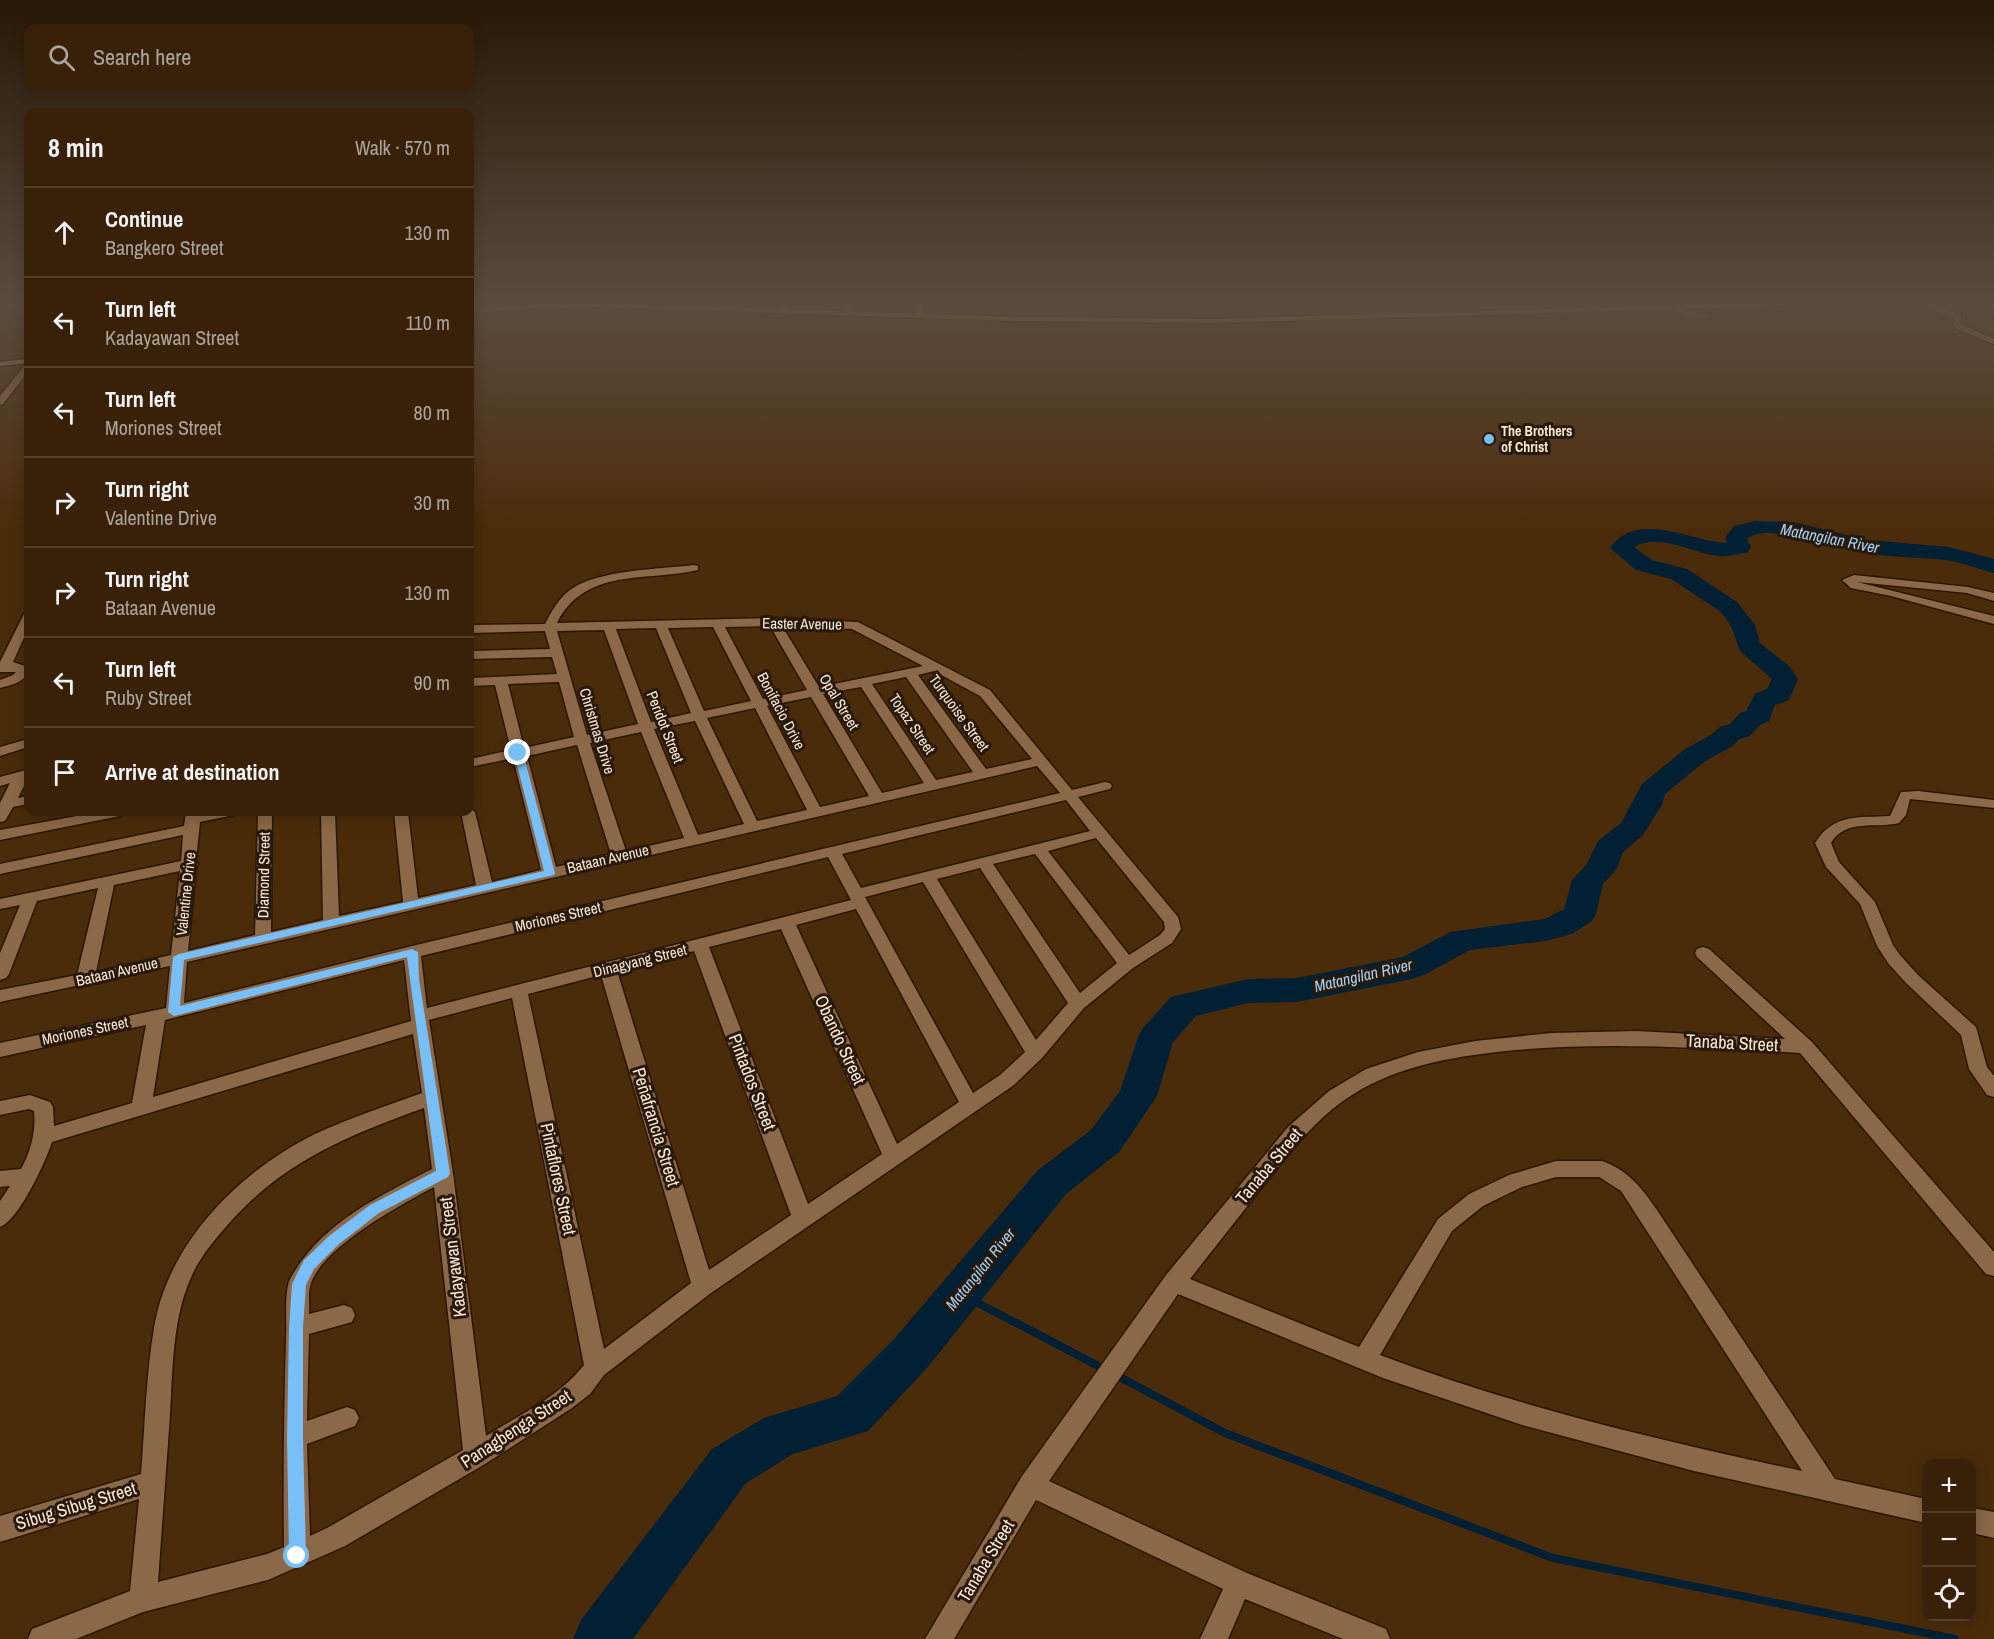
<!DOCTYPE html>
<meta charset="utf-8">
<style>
:root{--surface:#382108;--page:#3f2912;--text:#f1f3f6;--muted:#aba39c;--line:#523e29}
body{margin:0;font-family:"Archivo Narrow",sans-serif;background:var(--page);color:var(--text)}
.controls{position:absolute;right:18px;bottom:18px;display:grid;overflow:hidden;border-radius:12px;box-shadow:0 3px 15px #0003}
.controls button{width:54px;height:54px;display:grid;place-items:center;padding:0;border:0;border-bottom:2px solid var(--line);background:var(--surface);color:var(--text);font:30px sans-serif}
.stop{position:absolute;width:18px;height:18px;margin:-14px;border:4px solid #78bff7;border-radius:50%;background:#fff}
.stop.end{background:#78bff7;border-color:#fff;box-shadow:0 2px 6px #0008}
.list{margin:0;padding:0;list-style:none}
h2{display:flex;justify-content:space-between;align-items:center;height:78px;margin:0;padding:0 24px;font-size:26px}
h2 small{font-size:20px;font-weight:400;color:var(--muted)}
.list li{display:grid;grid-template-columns:39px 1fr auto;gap:18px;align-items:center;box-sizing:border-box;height:90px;padding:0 24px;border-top:2px solid var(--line)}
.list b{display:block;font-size:22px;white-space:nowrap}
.list p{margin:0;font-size:20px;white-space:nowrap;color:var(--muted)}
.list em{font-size:20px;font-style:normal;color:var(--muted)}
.icon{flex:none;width:33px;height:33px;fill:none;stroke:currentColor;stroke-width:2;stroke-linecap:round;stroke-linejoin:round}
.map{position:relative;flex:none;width:1994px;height:1639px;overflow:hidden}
.search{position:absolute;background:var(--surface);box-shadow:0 3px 15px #0003;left:24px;top:24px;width:450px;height:66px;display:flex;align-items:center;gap:15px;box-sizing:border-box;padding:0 21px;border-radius:12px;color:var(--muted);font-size:22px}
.panel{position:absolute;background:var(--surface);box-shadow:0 3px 15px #0003;left:24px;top:108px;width:450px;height:708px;border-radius:12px}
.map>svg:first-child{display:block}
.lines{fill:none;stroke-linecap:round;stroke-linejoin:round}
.stream{stroke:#022034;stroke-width:8}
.river{fill:#022034;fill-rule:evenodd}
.street-casing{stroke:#2c1600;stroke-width:3}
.secondary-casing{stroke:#2c1600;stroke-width:3}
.street{fill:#8b6847;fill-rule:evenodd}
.secondary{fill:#908341;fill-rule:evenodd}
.route{fill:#78bff7}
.poi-dot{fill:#78bff7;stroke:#27190b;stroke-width:2}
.labels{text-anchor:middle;stroke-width:6;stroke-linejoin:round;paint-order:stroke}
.far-poi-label{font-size:14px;font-weight:bold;fill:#fbe6d4;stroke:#27190b;text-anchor:start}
.street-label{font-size:15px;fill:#fbe6d4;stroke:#27190b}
.water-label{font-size:16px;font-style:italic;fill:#a5d2f8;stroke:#27190b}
.near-street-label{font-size:18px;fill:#fbe6d4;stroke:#27190b}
</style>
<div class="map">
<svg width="1994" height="1639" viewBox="0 0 1994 1639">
<rect width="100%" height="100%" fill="#4b2c0a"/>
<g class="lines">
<path class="stream" d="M 959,1293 L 1106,1370
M 1114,1374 L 1225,1433 L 1553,1558 L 1955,1639"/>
<path class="river" d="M 1755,521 L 1793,522 L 1868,540 L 1949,547 L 1994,559 L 1994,573 C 1978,569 1961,562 1945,560 C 1919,557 1893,558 1867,553 C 1843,549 1765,521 1747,539 L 1751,547 L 1748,552 C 1738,554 1729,557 1719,556 C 1692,554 1661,532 1634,547 L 1652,560 L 1687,569 L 1737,602 L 1755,625 L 1760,643 L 1790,667 L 1798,679 L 1789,700 L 1775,705 L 1769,721 L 1760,725 L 1750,736 L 1740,739 L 1731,747 L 1705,761 L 1665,794 L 1662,805 L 1643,835 L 1623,852 L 1616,870 L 1603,884 L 1596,914 L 1592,921 L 1572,934 L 1545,941 L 1470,950 L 1424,975 L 1412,979 L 1297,1002 L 1248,1003 L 1196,1016 L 1173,1042 L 1157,1096 L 1119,1152 L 1066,1194 L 927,1368 L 868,1431 L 793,1454 L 746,1483 L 633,1639 L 573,1639 L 581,1620 L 712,1449 L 764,1418 L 837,1396 L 895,1338 L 1038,1170 L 1091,1130 L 1120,1091 L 1138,1037 L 1143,1028 L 1171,997 L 1248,979 L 1297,978 L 1403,957 L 1450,932 L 1545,919 L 1564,909 L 1572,880 L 1586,865 L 1598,841 L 1621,823 L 1642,784 L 1685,749 L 1711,735 L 1720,727 L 1730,724 L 1740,713 L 1746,711 L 1755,694 L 1767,689 L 1772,679 L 1740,651 L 1731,626 L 1721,612 L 1671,579 L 1636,570 L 1610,548 C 1637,509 1692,542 1727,543 L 1725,538 L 1734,526 Z"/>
<g class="street-casing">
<path id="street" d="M 7,302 L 15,302 L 18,305 L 11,307 Z
M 491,302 L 498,302 L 492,311 L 486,311 Z
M 780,302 L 787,302 L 785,311 L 781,313 L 777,311 Z
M 846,302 L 853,302 L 852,316 L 845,314 Z
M 915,302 L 922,302 L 923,318 L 916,316 Z
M 1913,302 L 1923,302 L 1961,315 L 1961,324 L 1994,339 L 1994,344 L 1957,329 L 1953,325 L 1954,318 Z
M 1675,305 L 1687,311 L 1710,316 C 1699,321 1683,315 1672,309 Z
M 25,365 L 28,365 L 28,372 L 3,404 L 0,405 L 0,396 Z
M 694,565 L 698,566 L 698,570 C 647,582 585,567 557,623 L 774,618 L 858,622 L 990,690 L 1072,790 L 1105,782 L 1110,783 L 1112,786 L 1110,789 L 1078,797 L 1178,917 L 1181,929 L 1172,943 L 1133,968 L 1084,1008 L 1042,1058 L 1014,1085 L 711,1293 L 604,1375 L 590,1394 L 572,1408 L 485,1464 L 345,1546 L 268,1580 L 143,1612 L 76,1639 L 28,1639 L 32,1629 L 130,1591 L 139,1499 L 0,1542 L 0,1516 L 141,1474 C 145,1425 146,1375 154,1328 C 168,1242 240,1171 315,1134 C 349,1118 386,1106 422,1093 L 413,1034 L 52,1142 C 46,1161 19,1220 0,1227 L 0,1201 L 10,1186 L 0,1187 L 0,1171 L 21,1169 C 31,1151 36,1132 34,1111 L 29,1109 L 0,1115 L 0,1101 L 30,1095 L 50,1102 L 53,1107 L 54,1126 L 132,1103 L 146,1025 L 0,1057 L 0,1043 L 166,1008 L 170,966 L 0,1002 L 0,990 L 77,975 L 98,888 L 37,901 L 9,974 L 6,978 L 0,980 L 0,953 L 20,905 L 0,909 L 0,899 L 181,861 L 183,835 L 0,874 L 0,864 L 184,826 L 186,812 L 236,812 L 234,815 L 200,822 L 196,861 L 198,864 L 196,867 L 188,951 L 255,935 L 258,812 L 272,812 L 271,932 L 323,920 L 321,812 L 335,812 L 339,916 L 403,902 L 394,812 L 408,812 L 418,898 L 476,885 L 461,812 L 470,812 L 470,808 L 475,812 L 492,882 L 541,870 L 513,758 L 470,767 L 470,759 L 511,750 L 495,685 L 470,686 L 470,678 L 557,674 L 552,657 L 470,659 L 470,651 L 550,649 L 545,631 L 470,633 L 470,625 L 545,624 C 551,612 559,598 570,590 C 596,570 661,569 694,565 ZM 770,626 L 807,690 L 763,699 L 725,627 ZM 782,626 L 852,629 L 923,666 L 819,687 ZM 713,627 L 751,701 L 704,711 L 668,628 ZM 656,628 L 691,713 L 651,722 L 616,629 ZM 604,630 L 638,724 L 587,735 L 557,631 ZM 934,671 L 980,696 L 1032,759 L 986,769 L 918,675 ZM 906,677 L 973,772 L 936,780 L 872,684 ZM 559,682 L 574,737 L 524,748 L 508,684 ZM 861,687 L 924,783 L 882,793 L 823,694 ZM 811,697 L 869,796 L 820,807 L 767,706 ZM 755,708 L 807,810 L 757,821 L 707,718 ZM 695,721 L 744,824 L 698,835 L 654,729 ZM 641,732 L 684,838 L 626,851 L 590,743 ZM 577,745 L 611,854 L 556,867 L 527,756 ZM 1037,766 L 1060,793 L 412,946 L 184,1003 L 187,962 ZM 1066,800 L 1090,831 L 861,888 L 842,854 ZM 1096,838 L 1164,922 L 1165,929 L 1160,935 L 1129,955 L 1048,851 ZM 1035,854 L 1117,963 L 1080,993 L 993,864 ZM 828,857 L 851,900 L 427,1008 L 421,956 ZM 980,868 L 1068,1003 L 1036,1040 L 937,879 ZM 180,871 L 171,955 L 96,972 L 114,885 ZM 923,882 L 1025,1052 L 1000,1075 L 973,1093 L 865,897 ZM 856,909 L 959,1102 L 897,1144 L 796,925 ZM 781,929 L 882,1154 L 808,1204 L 709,947 ZM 694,951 L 791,1215 L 709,1270 L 617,971 ZM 404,960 L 411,1021 L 153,1097 L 165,1020 ZM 601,975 L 691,1283 L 604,1349 L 528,994 ZM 512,998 L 584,1365 C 559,1397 519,1415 486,1436 L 453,1173 L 429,1020 ZM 424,1108 L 432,1169 C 379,1196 320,1224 290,1279 C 284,1292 287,1323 286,1337 C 284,1407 283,1477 284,1547 L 267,1554 L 158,1582 C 162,1526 166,1471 170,1415 C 173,1367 172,1317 193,1273 C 202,1254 217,1237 231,1221 C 285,1161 349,1135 424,1108 ZM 434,1187 L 463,1450 L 327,1528 L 310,1536 L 307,1444 L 355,1426 L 359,1418 L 355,1410 L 347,1407 L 307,1421 L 309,1334 L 352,1322 L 355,1315 L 352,1308 L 344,1305 L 309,1314 C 310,1306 308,1295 310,1287 C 318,1249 402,1204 434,1187 Z
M 1854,575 L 1968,587 L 1994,593 L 1994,601 L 1967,593 L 1857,582 L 1994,616 L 1994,624 L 1891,596 L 1851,588 L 1842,580 Z
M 24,614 L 28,614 L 28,629 L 13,662 L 28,667 C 28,682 12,685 0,688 L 0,680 L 13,675 L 16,672 L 0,672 L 0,662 Z
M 28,739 L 28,747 L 0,756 L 0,747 Z
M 26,770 L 28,770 L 28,778 L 18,798 L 28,796 L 28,804 L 13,807 L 5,821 L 0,822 L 0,803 L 10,783 L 0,786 L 0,777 Z
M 1918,791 L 1994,800 L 1994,808 L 1910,799 L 1906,815 L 1899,823 C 1875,829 1846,818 1831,843 L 1839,862 L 1875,902 L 1893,945 L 1900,955 L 1918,975 L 1976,1027 L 1987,1067 L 1994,1076 L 1994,1097 L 1987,1095 L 1969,1069 L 1961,1035 L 1906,983 L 1888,963 L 1877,946 L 1860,904 L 1826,867 L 1815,843 C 1834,813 1858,818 1890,816 L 1901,792 Z
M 99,812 L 127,812 L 120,816 L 0,840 L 0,830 Z
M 1703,947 L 1709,949 L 1812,1042 L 1994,1252 L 1994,1276 L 1986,1274 L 1800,1053 C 1701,1048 1604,1041 1506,1051 C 1449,1057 1391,1067 1343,1101 C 1311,1124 1287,1156 1263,1186 C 1239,1217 1214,1248 1190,1279 L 1359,1347 L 1438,1219 L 1469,1194 L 1509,1175 L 1556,1161 L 1602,1161 C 1628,1170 1642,1188 1657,1210 L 1835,1479 L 1926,1499 L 1926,1523 L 1694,1471 L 1522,1425 L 1383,1378 L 1178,1294 L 1049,1481 L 1247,1573 L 1386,1629 L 1390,1639 L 1343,1639 L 1245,1599 L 1228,1639 L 1200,1639 L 1223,1589 L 1036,1500 L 954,1639 L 925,1639 L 1022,1476 L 1166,1275 L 1288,1127 L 1329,1091 L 1366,1069 L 1418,1052 L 1475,1041 L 1551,1033 L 1637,1031 L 1785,1039 L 1697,957 L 1695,953 L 1697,949 ZM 1556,1177 L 1599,1177 L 1621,1191 L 1802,1471 C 1659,1440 1517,1407 1380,1355 L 1452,1231 L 1483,1206 L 1522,1187 Z
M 1972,1508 L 1994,1512 L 1994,1538 L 1972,1533 Z"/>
</g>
<g class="secondary-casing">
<path id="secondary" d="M 1783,302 L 1845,302 L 1841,304 L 1214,323 L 1017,321 L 602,307 L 538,308 L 470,313 L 470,309 L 538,304 L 602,303 L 1017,317 L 1214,319 Z
M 28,359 L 28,363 L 0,366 L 0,362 Z"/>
</g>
<use href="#street" class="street"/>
<use href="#secondary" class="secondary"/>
</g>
<linearGradient id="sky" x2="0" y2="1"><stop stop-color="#291806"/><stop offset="0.57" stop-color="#5b4b3e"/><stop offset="1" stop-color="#5b4b3e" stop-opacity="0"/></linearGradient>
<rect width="1994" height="531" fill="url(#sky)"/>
<path class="route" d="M 518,750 L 523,753 L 555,873 L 554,875 L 184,960 L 180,1006 L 412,949 L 418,952 L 419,979 L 450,1173 L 448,1177 L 379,1213 L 339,1244 L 314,1269 L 306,1285 L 303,1328 L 303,1437 L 306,1556 L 303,1561 L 297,1564 L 291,1561 L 289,1556 L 287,1437 L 289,1328 L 292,1284 L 304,1260 L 329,1236 L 370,1205 L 436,1171 L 407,957 L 174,1016 L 168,1012 L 173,957 L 179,954 L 544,871 L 514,753 Z"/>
<circle class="poi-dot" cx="1489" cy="439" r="6"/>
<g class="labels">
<g class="far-poi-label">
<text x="1501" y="436">The Brothers<tspan x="1501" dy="16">of Christ</tspan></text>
</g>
<g class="street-label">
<text transform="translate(802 624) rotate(1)" y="5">Easter Avenue</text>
<text transform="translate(839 702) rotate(59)" y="5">Opal Street</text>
<text transform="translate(781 711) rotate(62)" y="5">Bonifacio Drive</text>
<text transform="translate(959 713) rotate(54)" y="5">Turquoise Street</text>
<text transform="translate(912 724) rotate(56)" y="5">Topaz Street</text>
<text transform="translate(665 727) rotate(68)" y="5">Peridot Street</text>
<text transform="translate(597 731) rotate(73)" y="5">Christmas Drive</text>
<text transform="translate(608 859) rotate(-13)" y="5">Bataan Avenue</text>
<text transform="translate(264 875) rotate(-89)" y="5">Diamond Street</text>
<text transform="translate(186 894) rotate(-84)" y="5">Valentine Drive</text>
<text transform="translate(558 917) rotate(-13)" y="5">Moriones Street</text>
<text transform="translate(640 961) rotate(-14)" y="5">Dinagyang Street</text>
<text transform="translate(117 972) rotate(-13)" y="5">Bataan Avenue</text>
<text transform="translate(85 1031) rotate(-12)" y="5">Moriones Street</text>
</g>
<g class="water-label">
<text transform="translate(1830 538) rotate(11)" y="6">Matangilan River</text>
<text transform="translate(1363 975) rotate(-13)" y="6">Matangilan River</text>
<text transform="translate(980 1269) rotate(-51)" y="6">Matangilan River</text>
</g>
<g class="near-street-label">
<text transform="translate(840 1040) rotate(65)" y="6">Obando Street</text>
<text transform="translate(1732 1043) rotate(3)" y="6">Tanaba Street</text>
<text transform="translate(752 1082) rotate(69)" y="6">Pintados Street</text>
<text transform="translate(656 1127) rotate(73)" y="6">Peñafrancia Street</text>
<text transform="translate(1269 1166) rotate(-50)" y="6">Tanaba Street</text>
<text transform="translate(558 1179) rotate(78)" y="6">Pintaflores Street</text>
<text transform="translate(453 1257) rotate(-97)" y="6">Kadayawan Street</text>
<text transform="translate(516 1429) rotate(-33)" y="6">Panagbenga Street</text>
<text transform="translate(76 1506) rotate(-17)" y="6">Sibug Sibug Street</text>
<text transform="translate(986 1561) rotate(-59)" y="6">Tanaba Street</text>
</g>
</g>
</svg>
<div class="controls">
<button>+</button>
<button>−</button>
<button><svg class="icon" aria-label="locate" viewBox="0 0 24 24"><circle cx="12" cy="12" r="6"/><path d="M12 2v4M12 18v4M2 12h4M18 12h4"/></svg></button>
</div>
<div class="stop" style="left:297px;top:1556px"></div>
<div class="stop end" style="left:518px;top:753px"></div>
<div class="search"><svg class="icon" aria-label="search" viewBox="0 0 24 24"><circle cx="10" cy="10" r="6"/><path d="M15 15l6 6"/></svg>Search here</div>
<section class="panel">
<h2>8 min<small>Walk · 570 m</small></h2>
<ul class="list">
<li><svg class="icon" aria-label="ahead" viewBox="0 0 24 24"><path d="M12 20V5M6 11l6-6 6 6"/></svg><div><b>Continue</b><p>Bangkero Street</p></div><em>130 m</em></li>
<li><svg class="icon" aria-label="left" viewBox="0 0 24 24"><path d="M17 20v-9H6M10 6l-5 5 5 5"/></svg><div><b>Turn left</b><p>Kadayawan Street</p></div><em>110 m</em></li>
<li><svg class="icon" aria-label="left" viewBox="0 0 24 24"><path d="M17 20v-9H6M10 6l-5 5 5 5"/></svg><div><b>Turn left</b><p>Moriones Street</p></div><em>80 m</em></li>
<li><svg class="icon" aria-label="right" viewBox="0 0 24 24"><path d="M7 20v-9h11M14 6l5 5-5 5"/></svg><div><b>Turn right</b><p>Valentine Drive</p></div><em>30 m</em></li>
<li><svg class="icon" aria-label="right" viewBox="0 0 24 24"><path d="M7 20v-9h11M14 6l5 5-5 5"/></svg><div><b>Turn right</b><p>Bataan Avenue</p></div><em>130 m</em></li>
<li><svg class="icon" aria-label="left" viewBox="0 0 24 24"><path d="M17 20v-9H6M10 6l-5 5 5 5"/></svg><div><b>Turn left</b><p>Ruby Street</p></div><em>90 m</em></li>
<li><svg class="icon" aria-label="arrive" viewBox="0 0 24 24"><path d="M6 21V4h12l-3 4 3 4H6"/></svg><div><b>Arrive at destination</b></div></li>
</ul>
</section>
</div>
